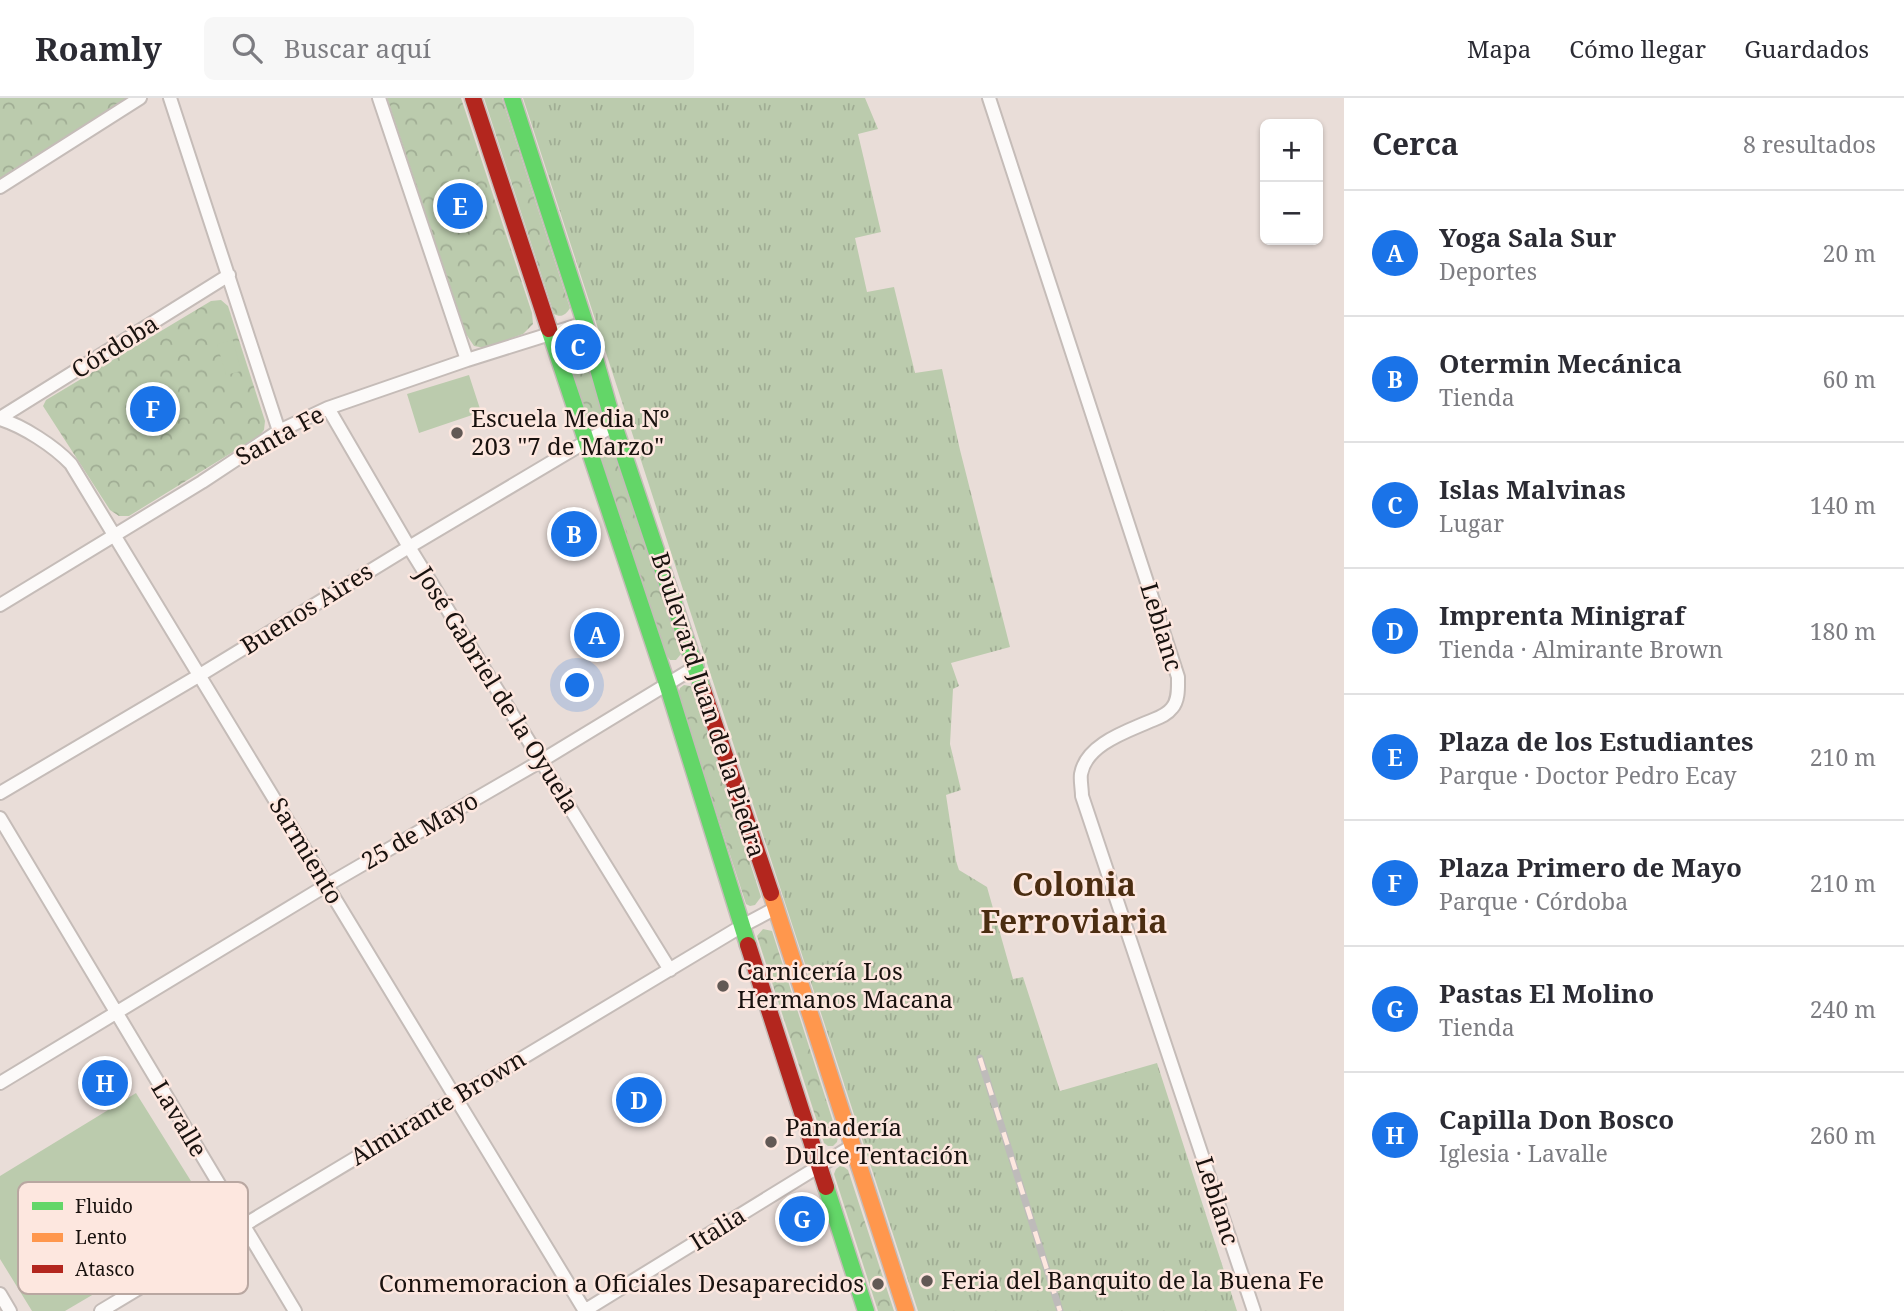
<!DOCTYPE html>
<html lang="es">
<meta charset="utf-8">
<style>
:root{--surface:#fff;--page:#f7f7f7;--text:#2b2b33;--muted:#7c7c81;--line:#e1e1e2;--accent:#1a73e8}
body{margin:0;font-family:"Noto Serif",serif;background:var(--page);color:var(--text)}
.controls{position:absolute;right:21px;top:21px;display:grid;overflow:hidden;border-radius:10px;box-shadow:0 2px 5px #0004}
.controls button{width:63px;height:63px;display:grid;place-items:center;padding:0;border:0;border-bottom:2px solid var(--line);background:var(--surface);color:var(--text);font:35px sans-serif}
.you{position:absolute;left:578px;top:588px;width:24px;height:24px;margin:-18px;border:5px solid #fff;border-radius:50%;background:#1a73e8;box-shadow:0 0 0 10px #1a73e833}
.badge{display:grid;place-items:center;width:46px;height:46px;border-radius:50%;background:var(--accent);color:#fff;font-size:23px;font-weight:700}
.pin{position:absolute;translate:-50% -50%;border:4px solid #fff;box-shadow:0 2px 7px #0006}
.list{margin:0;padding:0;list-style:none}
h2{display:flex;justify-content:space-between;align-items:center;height:91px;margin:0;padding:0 28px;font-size:30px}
h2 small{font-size:23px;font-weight:400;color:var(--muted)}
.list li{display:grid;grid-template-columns:46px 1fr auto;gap:21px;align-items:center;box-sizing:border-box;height:126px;padding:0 28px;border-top:2px solid var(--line)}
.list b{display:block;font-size:26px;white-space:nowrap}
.list p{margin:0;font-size:23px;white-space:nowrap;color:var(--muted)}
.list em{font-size:23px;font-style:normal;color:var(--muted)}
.icon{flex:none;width:38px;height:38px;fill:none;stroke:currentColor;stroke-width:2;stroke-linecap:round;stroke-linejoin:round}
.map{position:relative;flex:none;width:1344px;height:1213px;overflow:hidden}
header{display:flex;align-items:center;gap:42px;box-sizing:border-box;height:98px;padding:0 35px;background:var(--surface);border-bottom:2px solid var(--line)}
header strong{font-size:33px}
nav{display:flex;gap:38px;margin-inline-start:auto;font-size:24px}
.search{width:490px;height:63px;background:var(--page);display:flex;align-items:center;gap:18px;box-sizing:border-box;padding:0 24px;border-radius:10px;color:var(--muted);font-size:26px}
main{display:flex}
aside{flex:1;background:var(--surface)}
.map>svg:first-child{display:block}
.grass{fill:url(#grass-tufts)}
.forest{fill:url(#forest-crowns)}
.pitch{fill:#bbcbad}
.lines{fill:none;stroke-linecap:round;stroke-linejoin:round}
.street-casing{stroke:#c5bcb8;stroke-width:16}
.fast-casing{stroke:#c5bcb8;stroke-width:19}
.slow-casing{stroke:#c5bcb8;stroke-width:19}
.jam-casing{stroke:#c5bcb8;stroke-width:19}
.street{stroke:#fcfaf9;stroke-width:12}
.fast{stroke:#63d668;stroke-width:16}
.slow{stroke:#ff974d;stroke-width:16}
.jam{stroke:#b3261e;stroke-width:16}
.rail-casing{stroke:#bebbba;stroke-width:7}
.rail{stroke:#fde7df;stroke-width:4.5;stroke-dasharray:13;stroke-linecap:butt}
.poi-dot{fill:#625955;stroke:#fde7df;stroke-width:2.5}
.labels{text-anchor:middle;stroke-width:5;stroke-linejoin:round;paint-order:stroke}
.street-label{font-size:24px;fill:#19120f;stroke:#fde7df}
.poi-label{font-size:24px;fill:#19120f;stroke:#fde7df;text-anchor:start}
.district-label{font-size:32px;font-weight:bold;fill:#4b2d11;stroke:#fde7df}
.key{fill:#fde7df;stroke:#b9a7a1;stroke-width:2}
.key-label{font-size:19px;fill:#19120f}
</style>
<header>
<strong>Roamly</strong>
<div class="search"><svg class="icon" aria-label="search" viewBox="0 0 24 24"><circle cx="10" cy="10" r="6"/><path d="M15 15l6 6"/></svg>Buscar aquí</div>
<nav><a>Mapa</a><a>Cómo llegar</a><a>Guardados</a></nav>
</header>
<main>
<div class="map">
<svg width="1344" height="1213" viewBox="0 0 1344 1213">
<defs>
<pattern id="grass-tufts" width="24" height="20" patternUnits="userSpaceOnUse" patternTransform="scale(1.75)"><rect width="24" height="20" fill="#bbcbad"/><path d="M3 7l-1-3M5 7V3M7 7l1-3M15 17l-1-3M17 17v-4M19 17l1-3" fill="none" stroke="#a0ad94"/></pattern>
<pattern id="forest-crowns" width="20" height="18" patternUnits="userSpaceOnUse" patternTransform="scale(1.75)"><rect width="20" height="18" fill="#bbcbad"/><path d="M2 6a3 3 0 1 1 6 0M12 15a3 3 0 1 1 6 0" fill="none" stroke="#a0ad94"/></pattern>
</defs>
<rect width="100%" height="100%" fill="#e9ddd8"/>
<path class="grass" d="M 523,0 L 865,0 L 878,31 L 858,36 L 881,134 L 855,140 L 867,194 L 894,189 L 915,275 L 942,271 L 960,352 L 1010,549 L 951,565 L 959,588 L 953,591 L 950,646 L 961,692 L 946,697 L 956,763 L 959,772 L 987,789 L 1013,881 L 1023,879 L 1060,993 L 1157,965 L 1237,1213 L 918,1213 Z"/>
<path class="forest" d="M 0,0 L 127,0 L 0,80 Z
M 387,0 L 461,0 L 532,215 L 533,226 L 523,236 L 485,250 L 474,248 L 466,236 Z
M 484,0 L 502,0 L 570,210 C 566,217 561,220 554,216 Z
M 221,202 L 228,208 L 265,323 L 264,332 L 259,338 L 129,418 L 119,418 L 110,412 L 43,308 L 46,302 L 211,203 Z
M 575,242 L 580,244 L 604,316 C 601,323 595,325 588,322 L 564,250 L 570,243 Z
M 606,343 L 613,344 L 681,549 L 681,556 L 676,562 L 670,562 L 665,555 L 600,356 L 601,348 Z
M 684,587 L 690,588 L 694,591 L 761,799 L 755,807 L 750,808 L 746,806 L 678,596 L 680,590 Z
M 763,831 L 772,833 L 838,1039 L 837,1044 L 833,1048 L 828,1048 L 824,1045 L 757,838 Z
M 840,1068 L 844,1069 L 848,1072 L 894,1213 L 878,1213 L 834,1076 L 836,1071 Z"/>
<path class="pitch" d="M 233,242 L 241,273 L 226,277 L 217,246 Z
M 469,277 L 481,314 L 419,335 L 407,296 Z
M 136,995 L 214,1120 L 211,1127 L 65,1213 L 32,1213 L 0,1161 L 0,1078 Z"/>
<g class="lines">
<g class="street-casing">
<path id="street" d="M 170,0 L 279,333
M 379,0 L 467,262
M 989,0 L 1178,579 C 1178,589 1179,602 1172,610 C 1166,618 1157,620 1148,624 C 1125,634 1086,647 1081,676 C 1080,682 1082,691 1082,698 L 1254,1213
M 0,89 L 140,0
M 328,310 L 409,449 L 670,872
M 0,320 L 229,177
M 0,321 C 23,328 54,348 71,366 L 585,1213
M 0,507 L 202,384 L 279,333 L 328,310 L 467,262 L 585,225
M 0,695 L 200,577 L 409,449 L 614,327
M 0,720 L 295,1213
M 0,985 L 327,787 L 541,663 L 697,568
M 0,1196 L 10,1213
M 101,1213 L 742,828 L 776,810
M 584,1213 L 852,1048"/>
</g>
<g class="fast-casing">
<path id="fast" d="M 512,0 L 585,225 L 614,327 L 703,592
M 549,231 L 667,586 L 748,847
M 826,1089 L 866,1213"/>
</g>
<g class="slow-casing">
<path id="slow" d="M 771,795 L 906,1213"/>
</g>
<g class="jam-casing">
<path id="jam" d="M 473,0 L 549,231
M 703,592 L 771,795
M 748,847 L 826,1089"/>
</g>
<use href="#street" class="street"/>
<use href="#fast" class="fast"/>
<use href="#slow" class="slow"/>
<use href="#jam" class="jam"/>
<g class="rail-casing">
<path id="rail" d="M 980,960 L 1060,1213"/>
</g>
<use href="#rail" class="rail"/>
</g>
<g class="poi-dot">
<circle cx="457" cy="335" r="7"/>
<circle cx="723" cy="888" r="7"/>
<circle cx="771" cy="1044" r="7"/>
<circle cx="927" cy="1183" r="7"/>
<circle cx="878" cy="1186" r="7"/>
</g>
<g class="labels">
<g class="street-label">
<text transform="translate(115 249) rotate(-32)" y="8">Córdoba</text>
<text transform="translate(280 338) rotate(-29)" y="8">Santa Fe</text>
<text transform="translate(307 511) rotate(-32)" y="8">Buenos Aires</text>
<text transform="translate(1161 529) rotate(73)" y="8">Leblanc</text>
<text transform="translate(497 592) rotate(58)" y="8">José Gabriel de la Oyuela</text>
<text transform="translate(708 607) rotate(72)" y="8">Boulevard Juan de la Piedra</text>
<text transform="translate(420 733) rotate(-30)" y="8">25 de Mayo</text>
<text transform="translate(306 753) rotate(59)" y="8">Sarmiento</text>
<text transform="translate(438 1010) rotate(-31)" y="8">Almirante Brown</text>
<text transform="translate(179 1021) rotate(59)" y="8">Lavalle</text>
<text transform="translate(1217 1103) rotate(72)" y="8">Leblanc</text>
<text transform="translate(718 1131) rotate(-32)" y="8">Italia</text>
</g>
<g class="poi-label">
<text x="471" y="329">Escuela Media Nº<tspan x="471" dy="28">203 "7 de Marzo"</tspan></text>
<text x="737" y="882">Carnicería Los<tspan x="737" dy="28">Hermanos Macana</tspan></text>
<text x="785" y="1038">Panadería<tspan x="785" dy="28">Dulce Tentación</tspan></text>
<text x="941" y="1191">Feria del Banquito de la Buena Fe</text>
<text x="864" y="1194" text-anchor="end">Conmemoracion a Oficiales Desaparecidos</text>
</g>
<g class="district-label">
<text x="1074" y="798">Colonia<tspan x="1074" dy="37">Ferroviaria</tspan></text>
</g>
</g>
<rect x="18" y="1084" width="230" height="112" rx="10" class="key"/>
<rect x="32" y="1104" width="31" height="8" fill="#63d668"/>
<rect x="32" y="1135" width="31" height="9" fill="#ff974d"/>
<rect x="32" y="1167" width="31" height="8" fill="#b3261e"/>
<g class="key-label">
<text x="75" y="1115">Fluido</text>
<text x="75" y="1146">Lento</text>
<text x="75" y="1178">Atasco</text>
</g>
</svg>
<div class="controls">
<button>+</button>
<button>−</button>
</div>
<div class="you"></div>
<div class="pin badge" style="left:597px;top:537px">A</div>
<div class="pin badge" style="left:574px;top:436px">B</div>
<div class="pin badge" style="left:578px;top:249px">C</div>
<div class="pin badge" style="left:639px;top:1002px">D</div>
<div class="pin badge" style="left:460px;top:108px">E</div>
<div class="pin badge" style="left:153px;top:311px">F</div>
<div class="pin badge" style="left:802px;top:1121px">G</div>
<div class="pin badge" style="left:105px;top:985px">H</div>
</div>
<aside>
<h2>Cerca<small>8 resultados</small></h2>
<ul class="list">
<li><span class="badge">A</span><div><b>Yoga Sala Sur</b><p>Deportes</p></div><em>20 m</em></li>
<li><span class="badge">B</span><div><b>Otermin Mecánica</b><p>Tienda</p></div><em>60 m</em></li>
<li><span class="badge">C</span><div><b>Islas Malvinas</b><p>Lugar</p></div><em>140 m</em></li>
<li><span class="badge">D</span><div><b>Imprenta Minigraf</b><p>Tienda · Almirante Brown</p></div><em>180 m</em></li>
<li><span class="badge">E</span><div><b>Plaza de los Estudiantes</b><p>Parque · Doctor Pedro Ecay</p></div><em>210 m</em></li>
<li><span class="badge">F</span><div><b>Plaza Primero de Mayo</b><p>Parque · Córdoba</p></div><em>210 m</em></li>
<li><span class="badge">G</span><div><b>Pastas El Molino</b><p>Tienda</p></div><em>240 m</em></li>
<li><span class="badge">H</span><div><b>Capilla Don Bosco</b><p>Iglesia · Lavalle</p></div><em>260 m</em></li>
</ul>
</aside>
</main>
